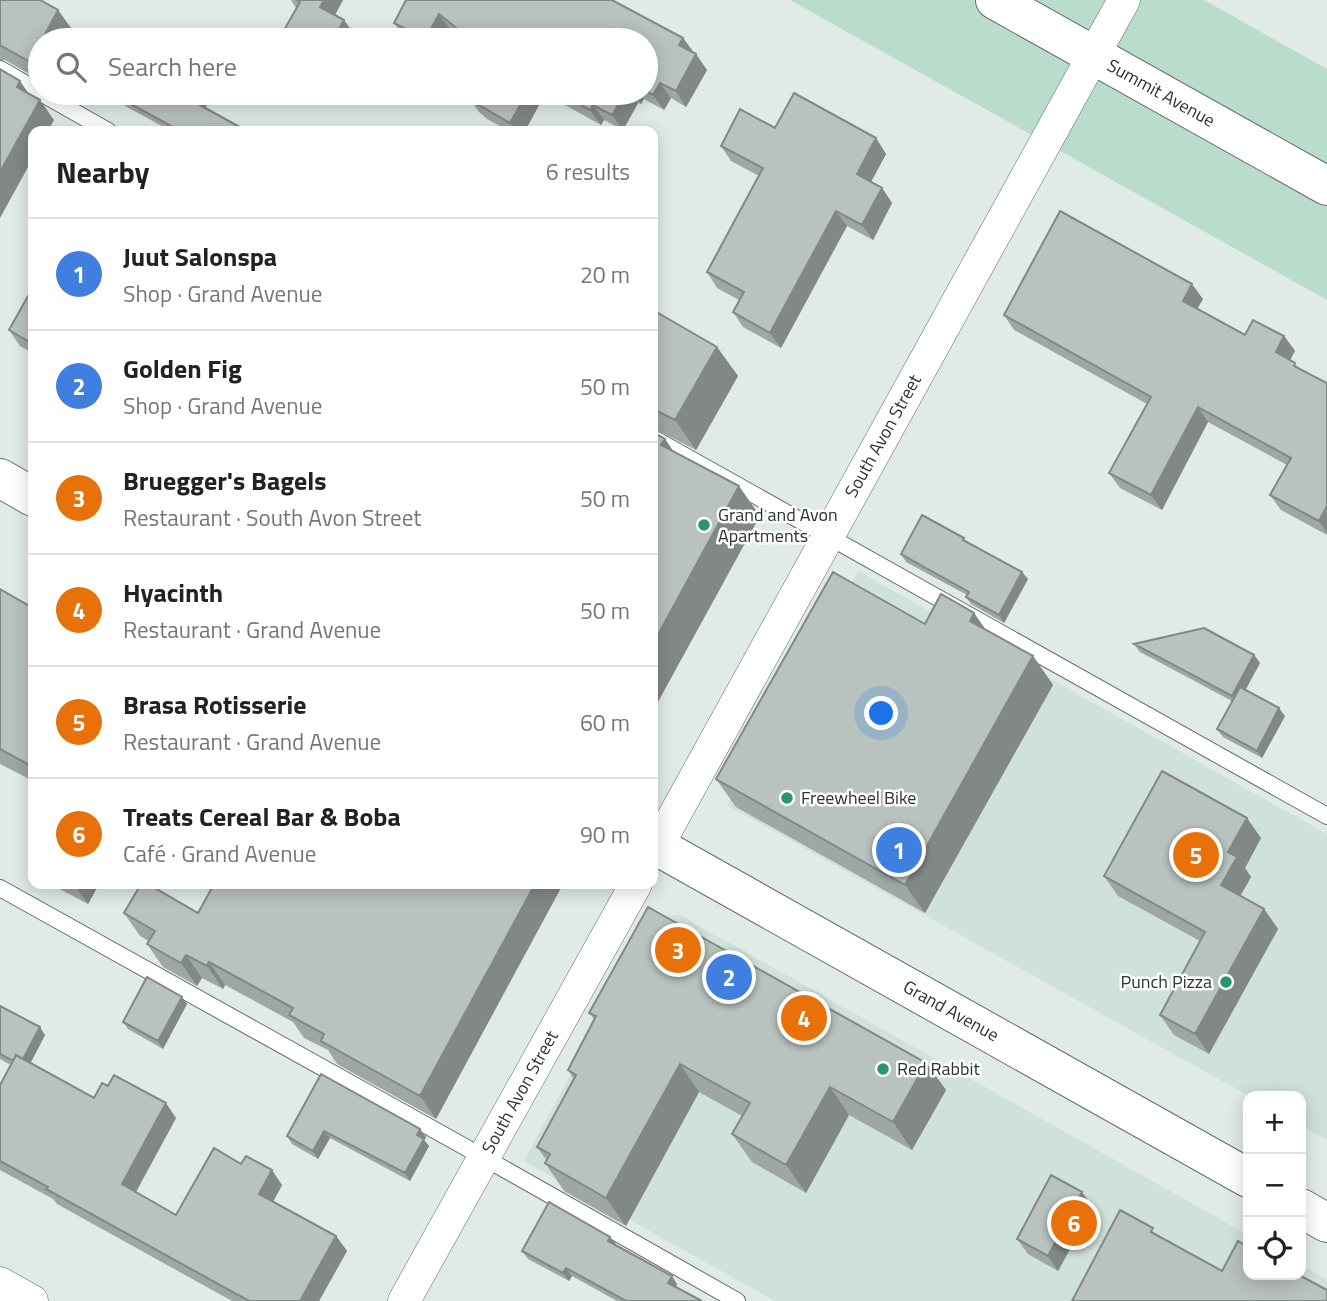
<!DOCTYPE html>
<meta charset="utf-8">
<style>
:root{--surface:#fff;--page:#f2f2f2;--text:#222;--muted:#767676;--line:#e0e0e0;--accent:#299372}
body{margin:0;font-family:"Titillium Web",sans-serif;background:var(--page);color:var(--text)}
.controls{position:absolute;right:21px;bottom:21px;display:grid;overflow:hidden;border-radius:14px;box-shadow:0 4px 18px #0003}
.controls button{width:63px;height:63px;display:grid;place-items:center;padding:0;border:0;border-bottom:2px solid var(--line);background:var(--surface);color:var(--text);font:35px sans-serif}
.you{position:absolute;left:882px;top:714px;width:24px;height:24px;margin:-18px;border:5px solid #fff;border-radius:50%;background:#1a73e8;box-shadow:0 0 0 10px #1a73e833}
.badge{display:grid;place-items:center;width:46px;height:46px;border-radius:50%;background:var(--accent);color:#fff;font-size:23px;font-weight:700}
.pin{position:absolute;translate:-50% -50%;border:4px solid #fff;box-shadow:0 2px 7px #0006}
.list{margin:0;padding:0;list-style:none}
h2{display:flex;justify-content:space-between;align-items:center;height:91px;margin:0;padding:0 28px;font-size:30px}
h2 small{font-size:23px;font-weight:400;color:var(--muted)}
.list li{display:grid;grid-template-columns:46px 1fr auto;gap:21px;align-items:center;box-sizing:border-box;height:112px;padding:0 28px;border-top:2px solid var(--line)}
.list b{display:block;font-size:26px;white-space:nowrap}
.list p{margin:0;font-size:23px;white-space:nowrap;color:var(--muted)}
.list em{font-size:23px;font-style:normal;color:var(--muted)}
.icon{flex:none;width:38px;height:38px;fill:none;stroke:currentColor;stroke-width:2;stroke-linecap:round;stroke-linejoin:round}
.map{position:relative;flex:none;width:1327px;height:1301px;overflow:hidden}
.search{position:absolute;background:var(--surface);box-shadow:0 4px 18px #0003;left:28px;top:28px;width:630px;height:77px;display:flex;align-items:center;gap:18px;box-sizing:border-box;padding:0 24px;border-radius:38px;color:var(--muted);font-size:26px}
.panel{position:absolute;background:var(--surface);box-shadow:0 4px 18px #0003;left:28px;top:126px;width:630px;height:763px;border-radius:14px}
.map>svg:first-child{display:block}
.built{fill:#cfe1d9}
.green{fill:#b9dccd}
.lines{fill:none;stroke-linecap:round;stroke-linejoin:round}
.service-casing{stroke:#636c68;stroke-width:18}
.minor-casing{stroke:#636c68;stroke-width:33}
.tertiary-casing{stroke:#636c68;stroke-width:40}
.secondary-casing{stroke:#636c68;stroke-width:40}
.service{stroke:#fff;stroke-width:16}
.minor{stroke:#fff;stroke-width:32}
.tertiary{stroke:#fff;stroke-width:38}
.secondary{stroke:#fff;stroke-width:38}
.wall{fill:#9ea7a3}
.shaded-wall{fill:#818885}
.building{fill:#b8c2be;stroke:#818885;stroke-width:2}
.poi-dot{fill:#299372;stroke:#fff;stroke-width:2.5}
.labels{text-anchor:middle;stroke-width:5;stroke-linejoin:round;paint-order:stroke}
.street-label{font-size:18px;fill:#2e3230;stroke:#fff}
.poi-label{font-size:18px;fill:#2e3230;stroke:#fff;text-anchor:start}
</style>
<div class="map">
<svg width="1327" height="1301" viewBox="0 0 1327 1301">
<rect width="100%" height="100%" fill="#e0ebe6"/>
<path class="built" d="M 858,571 L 1327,834 L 1327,1140 L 1301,1125 L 1301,1096 L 1249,1096 L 727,805 Z
M 678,914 L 1248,1235 L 1248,1275 L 1301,1275 L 1301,1265 L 1327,1280 L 1327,1301 L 775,1301 L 524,1161 L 651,924 L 660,917 Z"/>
<path class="green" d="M 790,0 L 1204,0 L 1327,69 L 1327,300 Z"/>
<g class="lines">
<g class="service-casing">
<path id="service" d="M 0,69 L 40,92
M 41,93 L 108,131
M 653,438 L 1327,816
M 0,888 L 483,1157 L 737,1301"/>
</g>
<g class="minor-casing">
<path id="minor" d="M 653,854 L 1124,0
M 0,1283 L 32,1301
M 404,1301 L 636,884"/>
</g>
<g class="tertiary-casing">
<path id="tertiary" d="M 995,0 L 1327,186"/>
</g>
<g class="secondary-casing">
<path id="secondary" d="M 0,478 L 33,497
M 653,844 L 1248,1178
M 1301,1208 L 1327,1223"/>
</g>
<use href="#service" class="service"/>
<use href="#minor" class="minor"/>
<use href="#tertiary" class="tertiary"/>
<use href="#secondary" class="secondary"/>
</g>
<path class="wall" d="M 0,0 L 58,10 L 73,31 L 67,40 L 40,40 L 40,80 L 5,60 L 0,60 Z
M 291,0 L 343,0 L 335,15 L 344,20 L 355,36 L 352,40 L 289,40 L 283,32 L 296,8 Z
M 406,0 L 612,0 L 683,38 L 707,70 L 686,107 L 671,98 L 664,110 L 644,99 L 641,104 L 638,103 L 623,130 L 604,120 L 601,125 L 545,94 L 525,131 L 509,131 L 487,119 L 479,112 L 468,96 L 469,93 L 646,93 L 646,40 L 463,40 L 450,29 L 443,40 L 409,40 L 405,38 L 394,23 Z
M 123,93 L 207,93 L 211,98 L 205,108 L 247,131 L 171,131 L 125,106 L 120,98 Z
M 775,128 L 876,138 L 886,154 L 871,182 L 882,188 L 892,203 L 873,240 L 847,226 L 781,348 L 743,327 L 733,312 L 739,300 L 717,288 L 707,272 L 759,176 L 731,161 L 721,146 Z
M 33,287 L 33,353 L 20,346 L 9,330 Z
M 1203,299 L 1197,309 L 1245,335 L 1284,336 L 1295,351 L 1290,360 L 1300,369 L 1327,383 L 1327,535 L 1281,510 L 1270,495 L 1287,465 L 1208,422 L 1162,510 L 1120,488 L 1109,473 L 1147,404 L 1014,330 L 1004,315 Z
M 653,310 L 717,347 L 738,376 L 696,450 L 653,428 Z
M 967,542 L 1028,579 L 1004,623 L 971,604 L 966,597 L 967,595 L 906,562 L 901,554 Z
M 0,589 L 33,608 L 33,606 L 33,781 L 0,764 Z
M 974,613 L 986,630 L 1033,656 L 1053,685 L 925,913 L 736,807 L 716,779 L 925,624 Z
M 1134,644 L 1254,655 L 1260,663 L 1245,690 L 1285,716 L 1262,758 L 1223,737 L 1217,729 L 1232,701 L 1140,652 Z
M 1261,838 L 1245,868 L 1251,877 L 1240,896 L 1264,909 L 1278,929 L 1209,1054 L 1174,1035 L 1160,1015 L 1200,941 L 1118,896 L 1104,876 Z
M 50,884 L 99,884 L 88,904 Z
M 563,884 L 436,1119 L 337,1064 L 328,1050 L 304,1038 L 293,1022 L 225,985 L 223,989 L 202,978 L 197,986 L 163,967 L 147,944 L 149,941 L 140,936 L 124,913 L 198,913 Z
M 187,1004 L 163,1049 L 128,1029 L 123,1022 Z
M 0,1006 L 45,1035 L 30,1063 L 94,1098 L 176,1118 L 136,1192 L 176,1215 L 241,1164 L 282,1185 L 273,1202 L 336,1236 L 347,1251 L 319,1301 L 232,1301 L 57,1204 L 53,1199 L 0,1170 L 0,1085 L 11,1065 L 0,1059 Z
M 589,1013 L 926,1063 L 946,1090 L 912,1150 L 849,1115 L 806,1193 L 752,1162 L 732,1134 L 742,1116 L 699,1092 L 626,1226 L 564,1191 L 545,1163 L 547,1161 L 537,1147 L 574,1079 L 568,1070 L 594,1019 Z
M 321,1074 L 426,1137 L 424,1140 L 429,1146 L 410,1181 L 330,1138 L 318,1159 L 292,1144 L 287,1136 Z
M 1093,1207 L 1058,1271 L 1028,1254 L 1017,1239 Z
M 610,1237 L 615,1245 L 677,1284 L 676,1287 L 702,1301 L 617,1301 L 572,1276 L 569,1281 L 528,1259 L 522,1251 Z"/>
<path class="shaded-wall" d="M 324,0 L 343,0 L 331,22 L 320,7 Z
M 58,10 L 73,31 L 67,40 L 42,40 Z
M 439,14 L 450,29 L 443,40 L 426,40 L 425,39 Z
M 344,20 L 355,36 L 352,40 L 333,40 Z
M 683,38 L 694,53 L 679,45 Z
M 40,44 L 40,76 L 30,62 Z
M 696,54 L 707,70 L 686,107 L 676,91 Z
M 20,81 L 34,101 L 17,87 Z
M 660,83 L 671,98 L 664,110 L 653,95 Z
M 204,93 L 207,93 L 211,98 L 203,112 L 198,104 Z
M 527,93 L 544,93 L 545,94 L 525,131 L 516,131 L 510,123 Z
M 625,93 L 631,93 L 638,103 L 623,130 L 612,115 Z
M 633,93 L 639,93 L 644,99 L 641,104 Z
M 40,100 L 54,120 L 48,131 L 33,131 L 33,158 L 0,218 L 0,172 Z
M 593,105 L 604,120 L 601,125 L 590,110 Z
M 876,138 L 886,154 L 867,189 L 857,174 Z
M 882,188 L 892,203 L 873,240 L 862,225 Z
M 836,211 L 847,226 L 781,348 L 770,333 Z
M 1192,284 L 1203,299 L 1193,316 L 1183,301 Z
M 1284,336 L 1295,351 L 1286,367 L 1276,352 Z
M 717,347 L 738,376 L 696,450 L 675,420 Z
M 1198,407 L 1208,422 L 1162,510 L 1151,495 Z
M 665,439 L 685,468 L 661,445 Z
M 739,486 L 760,516 L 653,711 L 653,644 Z
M 1327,506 L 1327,533 L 1319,521 Z
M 1022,572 L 1028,579 L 1004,623 L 999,615 Z
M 974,613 L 994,642 L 970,621 Z
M 1254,655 L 1260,663 L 1238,704 L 1232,696 Z
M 1033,656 L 1053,685 L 925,913 L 905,885 Z
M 1279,708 L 1285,716 L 1262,758 L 1257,751 Z
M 1247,818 L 1261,838 L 1245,868 L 1251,877 L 1235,905 L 1221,885 L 1228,852 Z
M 73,884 L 99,884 L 88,904 Z
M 535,884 L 563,884 L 436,1119 L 420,1096 Z
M 1264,909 L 1278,929 L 1209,1054 L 1195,1034 Z
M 186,955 L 202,978 L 197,986 L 181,963 Z
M 209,962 L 225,985 L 223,989 L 207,966 Z
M 182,997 L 187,1004 L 163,1049 L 158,1041 Z
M 40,1027 L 45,1035 L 26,1072 L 20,1064 Z
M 926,1063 L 946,1090 L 912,1150 L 893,1122 Z
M 680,1064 L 699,1092 L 626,1226 L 606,1198 Z
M 830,1087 L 849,1115 L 806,1193 L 786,1165 Z
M 166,1103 L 176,1118 L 132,1199 L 122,1184 Z
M 420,1129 L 426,1137 L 424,1140 L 429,1146 L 410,1181 L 405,1173 L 417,1135 Z
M 324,1131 L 330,1138 L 318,1159 L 313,1151 Z
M 272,1170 L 282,1185 L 269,1209 L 259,1194 Z
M 1082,1192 L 1093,1207 L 1058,1271 L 1048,1256 Z
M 336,1236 L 347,1251 L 319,1301 L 300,1301 Z
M 610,1237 L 616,1244 L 613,1249 L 608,1241 Z
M 566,1268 L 572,1276 L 569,1281 L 563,1273 Z
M 672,1276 L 677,1284 L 674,1291 L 668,1283 Z"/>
<path class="building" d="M 0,0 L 40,0 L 58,10 L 42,40 L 40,40 L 40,44 L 30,62 L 0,45 Z
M 297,0 L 324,0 L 320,7 L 344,20 L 333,40 L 299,40 L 283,32 L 300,2 Z
M 406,0 L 612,0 L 683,38 L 679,45 L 696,54 L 676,91 L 660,83 L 653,95 L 646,91 L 646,40 L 471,40 L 439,14 L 425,39 L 394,23 Z
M 0,69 L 20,81 L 17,87 L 40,100 L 0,172 Z
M 123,93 L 204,93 L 198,104 L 247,131 L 180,131 L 120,98 Z
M 469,93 L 527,93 L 510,123 L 477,104 L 468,96 Z
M 559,93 L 625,93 L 612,115 L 593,105 L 590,110 Z
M 794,93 L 876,138 L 857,174 L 882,188 L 862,225 L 836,211 L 770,333 L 733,312 L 744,292 L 707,272 L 763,168 L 721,146 L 740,109 L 775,128 Z
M 1060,211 L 1192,284 L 1183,301 L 1245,335 L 1253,320 L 1284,336 L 1276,352 L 1295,363 L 1294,366 L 1327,383 L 1327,506 L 1319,521 L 1270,495 L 1291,458 L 1198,407 L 1151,495 L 1109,473 L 1151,397 L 1004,315 Z
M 33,287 L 33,344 L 9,330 Z
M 653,310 L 717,347 L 675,420 L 653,409 Z
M 653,432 L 665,439 L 661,445 L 739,486 L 653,644 Z
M 922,515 L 964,538 L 963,540 L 1022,572 L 999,615 L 966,597 L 969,592 L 901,554 Z
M 833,572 L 925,624 L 941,594 L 974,613 L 970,621 L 1033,656 L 905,885 L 716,779 Z
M 0,589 L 33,608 L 33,606 L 33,767 L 0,749 Z
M 1204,628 L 1254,655 L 1232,696 L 1134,644 Z
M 1240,687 L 1279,708 L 1257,751 L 1217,729 Z
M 1162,771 L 1247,818 L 1228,852 L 1237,857 L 1221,885 L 1264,909 L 1195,1034 L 1160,1015 L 1205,932 L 1104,876 Z
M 141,884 L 148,884 L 198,913 L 214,884 L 535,884 L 420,1096 L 321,1041 L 324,1034 L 289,1015 L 293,1008 L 209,962 L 207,966 L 186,955 L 181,963 L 147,944 L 155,931 L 124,913 Z
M 648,907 L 926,1063 L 893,1122 L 830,1087 L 786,1165 L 732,1134 L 750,1103 L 680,1064 L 606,1198 L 545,1163 L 550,1154 L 537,1147 L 576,1075 L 568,1070 L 596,1016 L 589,1013 Z
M 147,977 L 182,997 L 158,1041 L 123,1022 Z
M 0,1006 L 40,1027 L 23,1059 L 16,1055 L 13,1061 L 0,1054 Z
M 16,1055 L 94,1098 L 102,1083 L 108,1086 L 114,1075 L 166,1103 L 122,1184 L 176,1215 L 214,1148 L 241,1164 L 246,1156 L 272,1170 L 259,1194 L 336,1236 L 300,1301 L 249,1301 L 46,1189 L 48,1187 L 0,1161 L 0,1085 Z
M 321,1074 L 420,1129 L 417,1135 L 424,1139 L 405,1173 L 324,1131 L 313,1151 L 287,1136 Z
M 1051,1175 L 1082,1192 L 1048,1256 L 1017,1239 Z
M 549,1202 L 610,1237 L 608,1241 L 672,1276 L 668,1283 L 702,1301 L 626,1301 L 566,1268 L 563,1273 L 522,1251 Z
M 1120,1210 L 1153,1228 L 1151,1232 L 1222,1271 L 1238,1241 L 1248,1247 L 1248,1275 L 1299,1275 L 1327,1290 L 1327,1301 L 1072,1301 Z"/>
<g class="poi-dot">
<circle cx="704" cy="525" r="7"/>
<circle cx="787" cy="798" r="7"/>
<circle cx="1226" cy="982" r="7"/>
<circle cx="883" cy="1069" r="7"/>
</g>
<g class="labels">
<g class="street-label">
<text transform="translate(1161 93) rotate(29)" y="6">Summit Avenue</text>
<text transform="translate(883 436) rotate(-61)" y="6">South Avon Street</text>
<text transform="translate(951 1011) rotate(29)" y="6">Grand Avenue</text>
<text transform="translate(520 1092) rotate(-61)" y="6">South Avon Street</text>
</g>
<g class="poi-label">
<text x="718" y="521">Grand and Avon<tspan x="718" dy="21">Apartments</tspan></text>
<text x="801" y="804">Freewheel Bike</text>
<text x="1212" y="988" text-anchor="end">Punch Pizza</text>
<text x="897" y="1075">Red Rabbit</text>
</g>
</g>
</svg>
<div class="controls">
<button>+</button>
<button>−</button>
<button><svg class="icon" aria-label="locate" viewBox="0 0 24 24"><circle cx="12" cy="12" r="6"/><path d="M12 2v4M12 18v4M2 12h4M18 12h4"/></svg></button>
</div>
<div class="you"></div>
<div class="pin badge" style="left:899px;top:850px;background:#3f7fe0">1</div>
<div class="pin badge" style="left:729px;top:977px;background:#3f7fe0">2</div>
<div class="pin badge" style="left:678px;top:950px;background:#e8710a">3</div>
<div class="pin badge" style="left:804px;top:1018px;background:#e8710a">4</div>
<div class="pin badge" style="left:1196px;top:855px;background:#e8710a">5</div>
<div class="pin badge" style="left:1074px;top:1223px;background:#e8710a">6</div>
<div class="search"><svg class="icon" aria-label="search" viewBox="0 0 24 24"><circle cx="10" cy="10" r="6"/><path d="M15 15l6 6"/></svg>Search here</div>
<section class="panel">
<h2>Nearby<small>6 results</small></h2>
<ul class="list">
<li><span class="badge" style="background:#3f7fe0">1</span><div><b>Juut Salonspa</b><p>Shop · Grand Avenue</p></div><em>20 m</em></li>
<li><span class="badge" style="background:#3f7fe0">2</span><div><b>Golden Fig</b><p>Shop · Grand Avenue</p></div><em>50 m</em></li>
<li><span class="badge" style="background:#e8710a">3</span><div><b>Bruegger's Bagels</b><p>Restaurant · South Avon Street</p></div><em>50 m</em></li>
<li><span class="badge" style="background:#e8710a">4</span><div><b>Hyacinth</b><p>Restaurant · Grand Avenue</p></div><em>50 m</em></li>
<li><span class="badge" style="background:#e8710a">5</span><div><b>Brasa Rotisserie</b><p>Restaurant · Grand Avenue</p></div><em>60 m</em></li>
<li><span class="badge" style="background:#e8710a">6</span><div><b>Treats Cereal Bar &amp; Boba</b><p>Café · Grand Avenue</p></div><em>90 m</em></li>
</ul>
</section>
</div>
